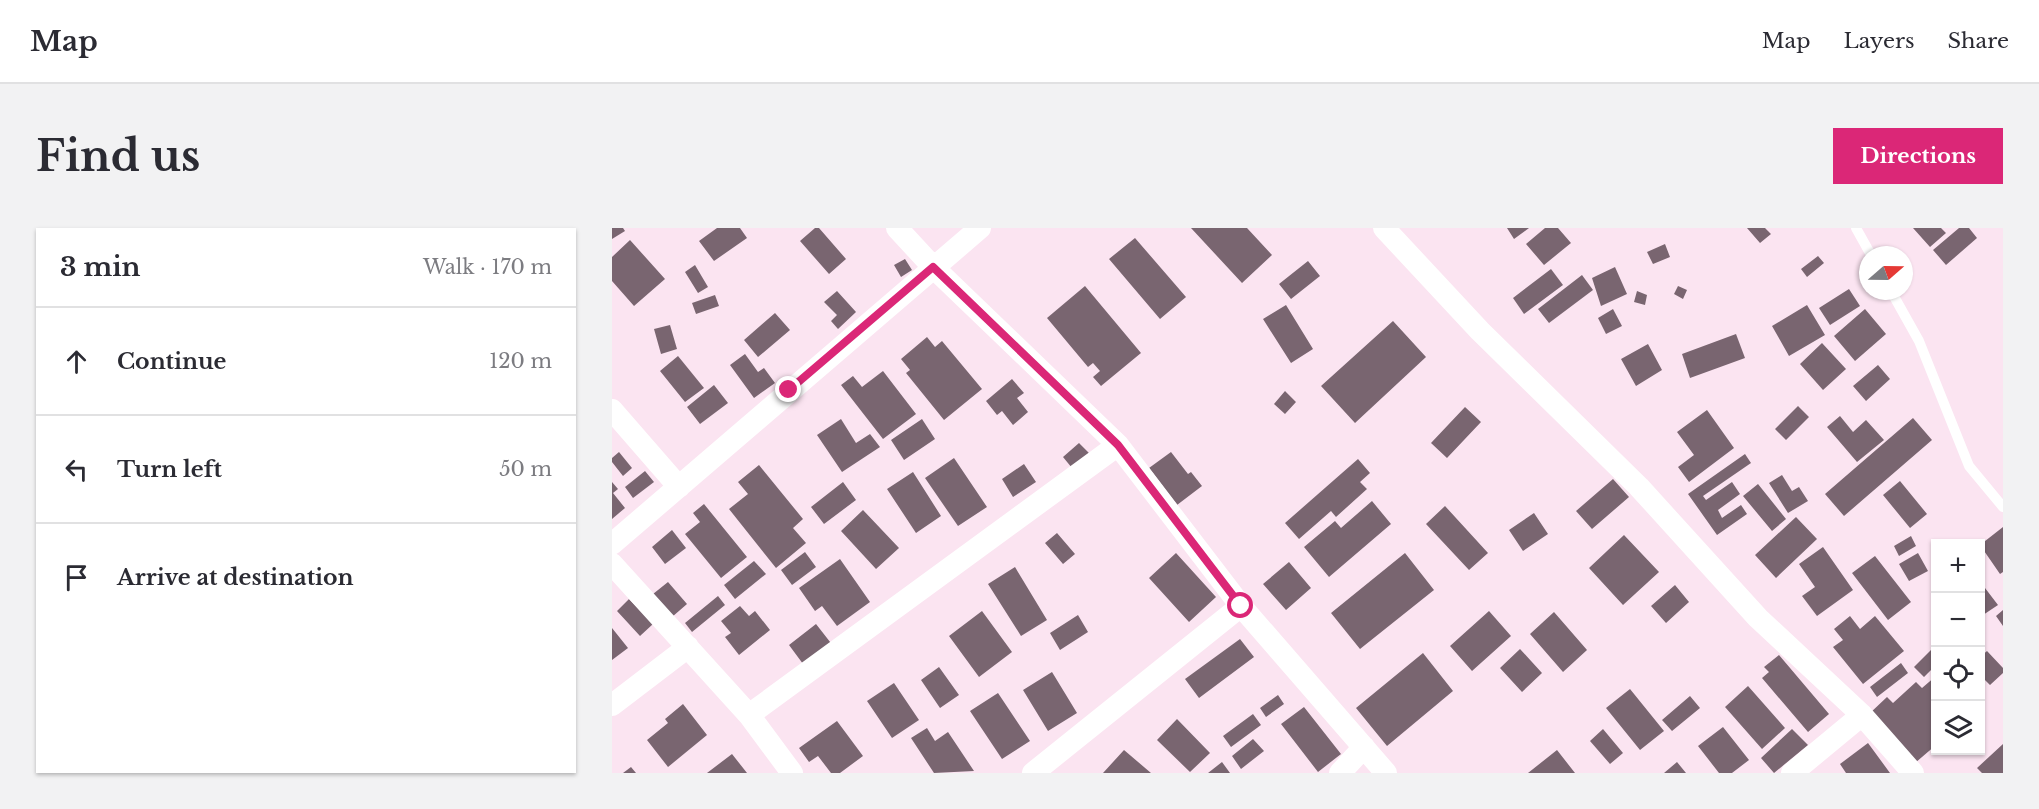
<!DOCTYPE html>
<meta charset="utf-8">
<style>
:root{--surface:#fff;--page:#f2f2f3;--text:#2b2b33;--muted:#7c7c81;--line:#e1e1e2;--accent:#db2777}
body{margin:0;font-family:"Libre Baskerville",serif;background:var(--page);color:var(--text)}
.controls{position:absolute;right:18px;bottom:18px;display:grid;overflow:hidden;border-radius:0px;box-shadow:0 2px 4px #0004}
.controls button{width:54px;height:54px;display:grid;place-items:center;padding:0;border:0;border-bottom:2px solid var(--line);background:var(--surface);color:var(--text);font:30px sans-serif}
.compass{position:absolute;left:1247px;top:18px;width:54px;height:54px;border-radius:50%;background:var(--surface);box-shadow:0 2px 4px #0004;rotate:70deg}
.stop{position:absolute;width:18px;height:18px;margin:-14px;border:4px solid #db2777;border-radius:50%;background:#fff}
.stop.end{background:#db2777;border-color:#fff;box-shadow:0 2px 6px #0008}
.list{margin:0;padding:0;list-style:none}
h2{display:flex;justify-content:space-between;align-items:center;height:78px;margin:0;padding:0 24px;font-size:26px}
h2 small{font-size:20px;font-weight:400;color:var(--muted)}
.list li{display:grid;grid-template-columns:39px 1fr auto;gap:18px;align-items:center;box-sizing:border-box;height:108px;padding:0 24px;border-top:2px solid var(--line)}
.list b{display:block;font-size:22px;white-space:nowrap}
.list em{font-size:20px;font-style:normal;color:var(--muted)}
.icon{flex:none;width:33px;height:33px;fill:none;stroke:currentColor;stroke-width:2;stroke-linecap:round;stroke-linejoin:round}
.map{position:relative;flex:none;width:1391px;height:545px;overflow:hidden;border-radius:0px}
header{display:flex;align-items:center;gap:36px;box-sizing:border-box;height:84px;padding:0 30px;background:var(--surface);border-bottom:2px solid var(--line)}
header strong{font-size:28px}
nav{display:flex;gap:33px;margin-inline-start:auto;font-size:21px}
.intro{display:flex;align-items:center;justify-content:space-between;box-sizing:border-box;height:144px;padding:0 36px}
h1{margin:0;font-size:42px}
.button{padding:15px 27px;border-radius:0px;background:var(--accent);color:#fff;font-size:21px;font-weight:700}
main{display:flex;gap:36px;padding:0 36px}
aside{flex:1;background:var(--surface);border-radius:0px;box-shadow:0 2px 4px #0004}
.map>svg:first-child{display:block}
.building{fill:#796570}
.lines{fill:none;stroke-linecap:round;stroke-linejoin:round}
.service{stroke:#fff;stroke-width:10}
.minor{stroke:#fff;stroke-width:22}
.route{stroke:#db2777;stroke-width:8}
</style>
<header>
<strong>Map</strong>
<nav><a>Map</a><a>Layers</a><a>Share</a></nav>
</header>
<div class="intro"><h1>Find us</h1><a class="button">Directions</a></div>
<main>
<aside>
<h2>3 min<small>Walk · 170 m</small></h2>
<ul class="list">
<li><svg class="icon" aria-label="ahead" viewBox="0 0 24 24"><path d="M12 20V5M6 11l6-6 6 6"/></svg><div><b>Continue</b></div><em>120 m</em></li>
<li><svg class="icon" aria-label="left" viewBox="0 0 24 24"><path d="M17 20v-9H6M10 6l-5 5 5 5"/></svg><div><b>Turn left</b></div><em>50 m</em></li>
<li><svg class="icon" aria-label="arrive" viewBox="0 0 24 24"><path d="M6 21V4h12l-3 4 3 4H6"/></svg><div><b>Arrive at destination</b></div></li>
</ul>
</aside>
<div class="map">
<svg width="1391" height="545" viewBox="0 0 1391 545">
<rect width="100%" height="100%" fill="#fbe4f1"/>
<path class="building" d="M 0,0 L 11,0 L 13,3 L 0,11 Z
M 105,0 L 128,0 L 135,10 L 102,33 L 87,13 Z
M 203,0 L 207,0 L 234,31 L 217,46 L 188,13 Z
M 579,0 L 635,0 L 660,27 L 630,55 Z
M 895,0 L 917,0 L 902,11 Z
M 933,0 L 946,0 L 959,15 L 932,37 L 914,16 Z
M 1135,0 L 1153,0 L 1159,6 L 1148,15 Z
M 1301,0 L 1329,0 L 1334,5 L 1318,19 Z
M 1347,0 L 1357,0 L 1365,10 L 1334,37 L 1321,22 Z
M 523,10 L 574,69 L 548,91 L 497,31 Z
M 18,12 L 53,51 L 22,78 L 0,53 L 0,29 Z
M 1053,16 L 1058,29 L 1041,36 L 1035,24 Z
M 1206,28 L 1212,35 L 1195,49 L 1189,41 Z
M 293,31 L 300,42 L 289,49 L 282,37 Z
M 696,33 L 708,48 L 679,71 L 667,56 Z
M 83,37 L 96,59 L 86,65 L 73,44 Z
M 1003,39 L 1015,66 L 989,78 L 980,50 Z
M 939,41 L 951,57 L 912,86 L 901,70 Z
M 970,47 L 981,62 L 937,95 L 926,81 Z
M 473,58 L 529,125 L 489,158 L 481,149 L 488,143 L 481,135 L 476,139 L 435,90 Z
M 1066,58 L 1075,62 L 1071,71 L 1062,66 Z
M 1237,61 L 1248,78 L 1218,97 L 1207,80 Z
M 225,63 L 244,84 L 226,101 L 219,93 L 225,87 L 212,74 Z
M 1025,63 L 1035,67 L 1033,77 L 1022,74 Z
M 103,67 L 107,78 L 84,86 L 80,75 Z
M 674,77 L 701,121 L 679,135 L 651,91 Z
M 1195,77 L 1213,107 L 1177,128 L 1160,98 Z
M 1001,81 L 1010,98 L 994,106 L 986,90 Z
M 1253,81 L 1274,106 L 1243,133 L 1222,108 Z
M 163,85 L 178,102 L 146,129 L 132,112 Z
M 781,93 L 814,129 L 743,195 L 709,158 Z
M 58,97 L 65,121 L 49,126 L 42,101 Z
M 1124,106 L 1133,130 L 1078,150 L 1070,126 Z
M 315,109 L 323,119 L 330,113 L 370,161 L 332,192 L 294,145 L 298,142 L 289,131 Z
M 1210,115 L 1234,141 L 1211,162 L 1188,136 Z
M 1036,116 L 1050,142 L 1024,158 L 1009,131 Z
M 133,126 L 146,144 L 152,140 L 163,155 L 142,170 L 118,137 Z
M 66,128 L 92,160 L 73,174 L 48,143 Z
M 1266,137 L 1278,151 L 1254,173 L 1241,158 Z
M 271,143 L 304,186 L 271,211 L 229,157 L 241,148 L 250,159 Z
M 400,151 L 412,165 L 405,170 L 416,184 L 401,197 L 390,183 L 385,187 L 374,173 Z
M 102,157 L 116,175 L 88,196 L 75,179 Z
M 673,163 L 684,174 L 673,186 L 662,176 Z
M 1186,178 L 1197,189 L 1174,212 L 1163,201 Z
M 853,179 L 869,194 L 835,230 L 819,215 Z
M 1095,182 L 1122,220 L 1077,254 L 1066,239 L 1082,227 L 1065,204 Z
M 1228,188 L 1241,204 L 1254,192 L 1272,212 L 1245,234 L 1215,199 Z
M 1301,190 L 1320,212 L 1232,288 L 1213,266 Z
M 229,191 L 244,215 L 258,206 L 268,219 L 230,244 L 205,207 Z
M 310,191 L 323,211 L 292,232 L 279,212 Z
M 467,215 L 477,225 L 460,240 L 451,229 Z
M 7,224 L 20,240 L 11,248 L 0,234 L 0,230 Z
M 559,224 L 576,246 L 579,244 L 590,258 L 565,277 L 537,240 Z
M 1133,226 L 1139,235 L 1091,268 L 1094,272 L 1120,254 L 1128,266 L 1106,282 L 1110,290 L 1129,277 L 1135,286 L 1105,307 L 1076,266 Z
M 342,230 L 375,279 L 346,298 L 313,250 Z
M 746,231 L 758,245 L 748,254 L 755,261 L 724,289 L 719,283 L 687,311 L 673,295 Z
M 412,236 L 424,254 L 401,269 L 390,251 Z
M 147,237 L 191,291 L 181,300 L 194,315 L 164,340 L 117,281 L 136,266 L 126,254 Z
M 33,243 L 42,254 L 21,270 L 13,259 Z
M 301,244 L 329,288 L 304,305 L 275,261 Z
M 1170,247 L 1180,263 L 1187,259 L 1196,273 L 1176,285 L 1157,255 Z
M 1001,251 L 1017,269 L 980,301 L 964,283 Z
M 1288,253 L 1315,286 L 1298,300 L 1271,267 Z
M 0,254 L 6,261 L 1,265 L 13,280 L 0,291 Z
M 231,254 L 244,272 L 212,296 L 199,279 Z
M 1146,256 L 1174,291 L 1160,303 L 1131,268 Z
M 760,273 L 779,296 L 717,349 L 692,319 L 723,293 L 729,300 Z
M 92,276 L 135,329 L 109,350 L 73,306 L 88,294 L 81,285 Z
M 833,278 L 876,325 L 857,342 L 814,296 Z
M 251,282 L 287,320 L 264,341 L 229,303 Z
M 922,285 L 936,306 L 911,323 L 897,302 Z
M 1184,289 L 1205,311 L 1164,350 L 1143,327 Z
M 1391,299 L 1391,344 L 1388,346 L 1368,317 Z
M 60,302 L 74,320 L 53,336 L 40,319 Z
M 445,305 L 463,326 L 451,336 L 433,315 Z
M 1012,307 L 1047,344 L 1011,377 L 977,340 Z
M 1299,308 L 1304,318 L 1287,328 L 1282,318 Z
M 1211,319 L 1241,362 L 1205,388 L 1190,368 L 1203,359 L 1187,336 Z
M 193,324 L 204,339 L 180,357 L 169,342 Z
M 564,325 L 604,369 L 577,394 L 537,350 Z
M 793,325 L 822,362 L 748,421 L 719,385 Z
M 1306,325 L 1316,343 L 1297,353 L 1287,336 Z
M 1263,328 L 1299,374 L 1276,392 L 1240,345 Z
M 228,331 L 258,374 L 225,398 L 210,378 L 203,383 L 187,360 Z
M 142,333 L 154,346 L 123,371 L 112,357 Z
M 677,334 L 699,360 L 674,382 L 651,356 Z
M 403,339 L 435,392 L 409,408 L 376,356 Z
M 56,354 L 75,376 L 60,389 L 41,366 Z
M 1063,357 L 1077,374 L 1054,395 L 1039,378 Z
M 1373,360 L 1386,377 L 1368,389 L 1368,363 Z
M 106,368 L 113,377 L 80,404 L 73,395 Z
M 17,371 L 41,396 L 28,408 L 5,383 Z
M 128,378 L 137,388 L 143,383 L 158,402 L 127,427 L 113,409 L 119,405 L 109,393 Z
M 1391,382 L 1391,398 L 1384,388 Z
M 370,383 L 400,424 L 367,449 L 337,408 Z
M 877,383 L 899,408 L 860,443 L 838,418 Z
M 942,384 L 975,422 L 951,444 L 918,406 Z
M 466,387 L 476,404 L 448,422 L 438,405 Z
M 1238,388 L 1248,401 L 1263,388 L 1292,423 L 1251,456 L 1221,419 L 1231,412 L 1222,401 Z
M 204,396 L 222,419 L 194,440 L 177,417 Z
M 0,400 L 16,420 L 0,432 Z
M 628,411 L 642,429 L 587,470 L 573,451 Z
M 1324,417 L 1324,437 L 1312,449 L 1302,439 Z
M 908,421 L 930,445 L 910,464 L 888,440 Z
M 1375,423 L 1391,440 L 1391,445 L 1378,457 L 1368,447 L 1368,429 Z
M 811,425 L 841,463 L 775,518 L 744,480 Z
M 1167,427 L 1217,486 L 1196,504 L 1150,450 L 1157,444 L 1152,439 Z
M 1289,435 L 1296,445 L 1265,469 L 1258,459 Z
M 327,439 L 347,467 L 328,480 L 309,452 Z
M 440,444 L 465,485 L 436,503 L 411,462 Z
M 1324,448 L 1324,517 L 1303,535 L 1257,486 L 1275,469 L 1281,475 L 1304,454 L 1310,460 Z
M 282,455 L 307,492 L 280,510 L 255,473 Z
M 1136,458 L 1173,500 L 1150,521 L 1113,479 Z
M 1018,461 L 1052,503 L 1028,522 L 994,480 Z
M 386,465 L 418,513 L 390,531 L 358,483 Z
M 666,467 L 672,476 L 654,489 L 648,480 Z
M 1078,468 L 1088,480 L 1060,503 L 1050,492 Z
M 71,476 L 95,507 L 56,539 L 35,512 L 56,495 L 53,491 Z
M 692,479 L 729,526 L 706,544 L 669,496 Z
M 641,486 L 649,497 L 619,519 L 611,508 Z
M 565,491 L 598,525 L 578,544 L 545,512 Z
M 225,493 L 251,528 L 228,545 L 219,545 L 206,528 L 197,534 L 187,520 Z
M 1111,499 L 1137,532 L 1120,545 L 1107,545 L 1086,518 Z
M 315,500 L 323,513 L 336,504 L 362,543 L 322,545 L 299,510 Z
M 991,501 L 1011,525 L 998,536 L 978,513 Z
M 1180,501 L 1196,517 L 1162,545 L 1149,530 Z
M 641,511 L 652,523 L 629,541 L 620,528 Z
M 1256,515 L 1278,545 L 1234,545 L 1228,536 Z
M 1391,516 L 1391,545 L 1370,545 L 1365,540 Z
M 512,522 L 539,545 L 491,545 Z
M 945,522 L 963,545 L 916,545 Z
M 120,526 L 135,545 L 95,545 Z
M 610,534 L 618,545 L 596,545 Z
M 1065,534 L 1074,545 L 1052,545 Z
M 19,539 L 24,545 L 11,545 Z"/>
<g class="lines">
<path class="service" d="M 1244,0 L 1259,27
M 1279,63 L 1307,113 L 1357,238 L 1391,279"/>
<path class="minor" d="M 285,0 L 321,39 L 506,217 L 629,378 L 774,545
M 772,0 L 868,103 L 1027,259 L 1146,390 L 1250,487 L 1301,545
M 0,182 L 67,259
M 0,316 L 368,0
M 0,336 L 137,487 L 180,545
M 0,477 L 76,419
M 137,487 L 506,217
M 421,545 L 629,378
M 728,545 L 752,519
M 1180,545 L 1250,487"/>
</g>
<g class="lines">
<path class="route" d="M 177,162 L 321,39 L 506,217 L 629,378"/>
</g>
</svg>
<div class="controls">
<button>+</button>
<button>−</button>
<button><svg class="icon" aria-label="locate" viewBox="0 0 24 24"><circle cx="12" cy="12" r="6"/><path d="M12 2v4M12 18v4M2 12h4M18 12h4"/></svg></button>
<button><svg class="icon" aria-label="layers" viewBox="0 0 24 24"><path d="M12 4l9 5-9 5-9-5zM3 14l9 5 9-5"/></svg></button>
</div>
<svg class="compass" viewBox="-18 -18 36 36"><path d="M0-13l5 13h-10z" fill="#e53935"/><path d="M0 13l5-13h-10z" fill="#7c7c81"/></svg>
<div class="stop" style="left:629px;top:378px"></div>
<div class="stop end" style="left:177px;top:162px"></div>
</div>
</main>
